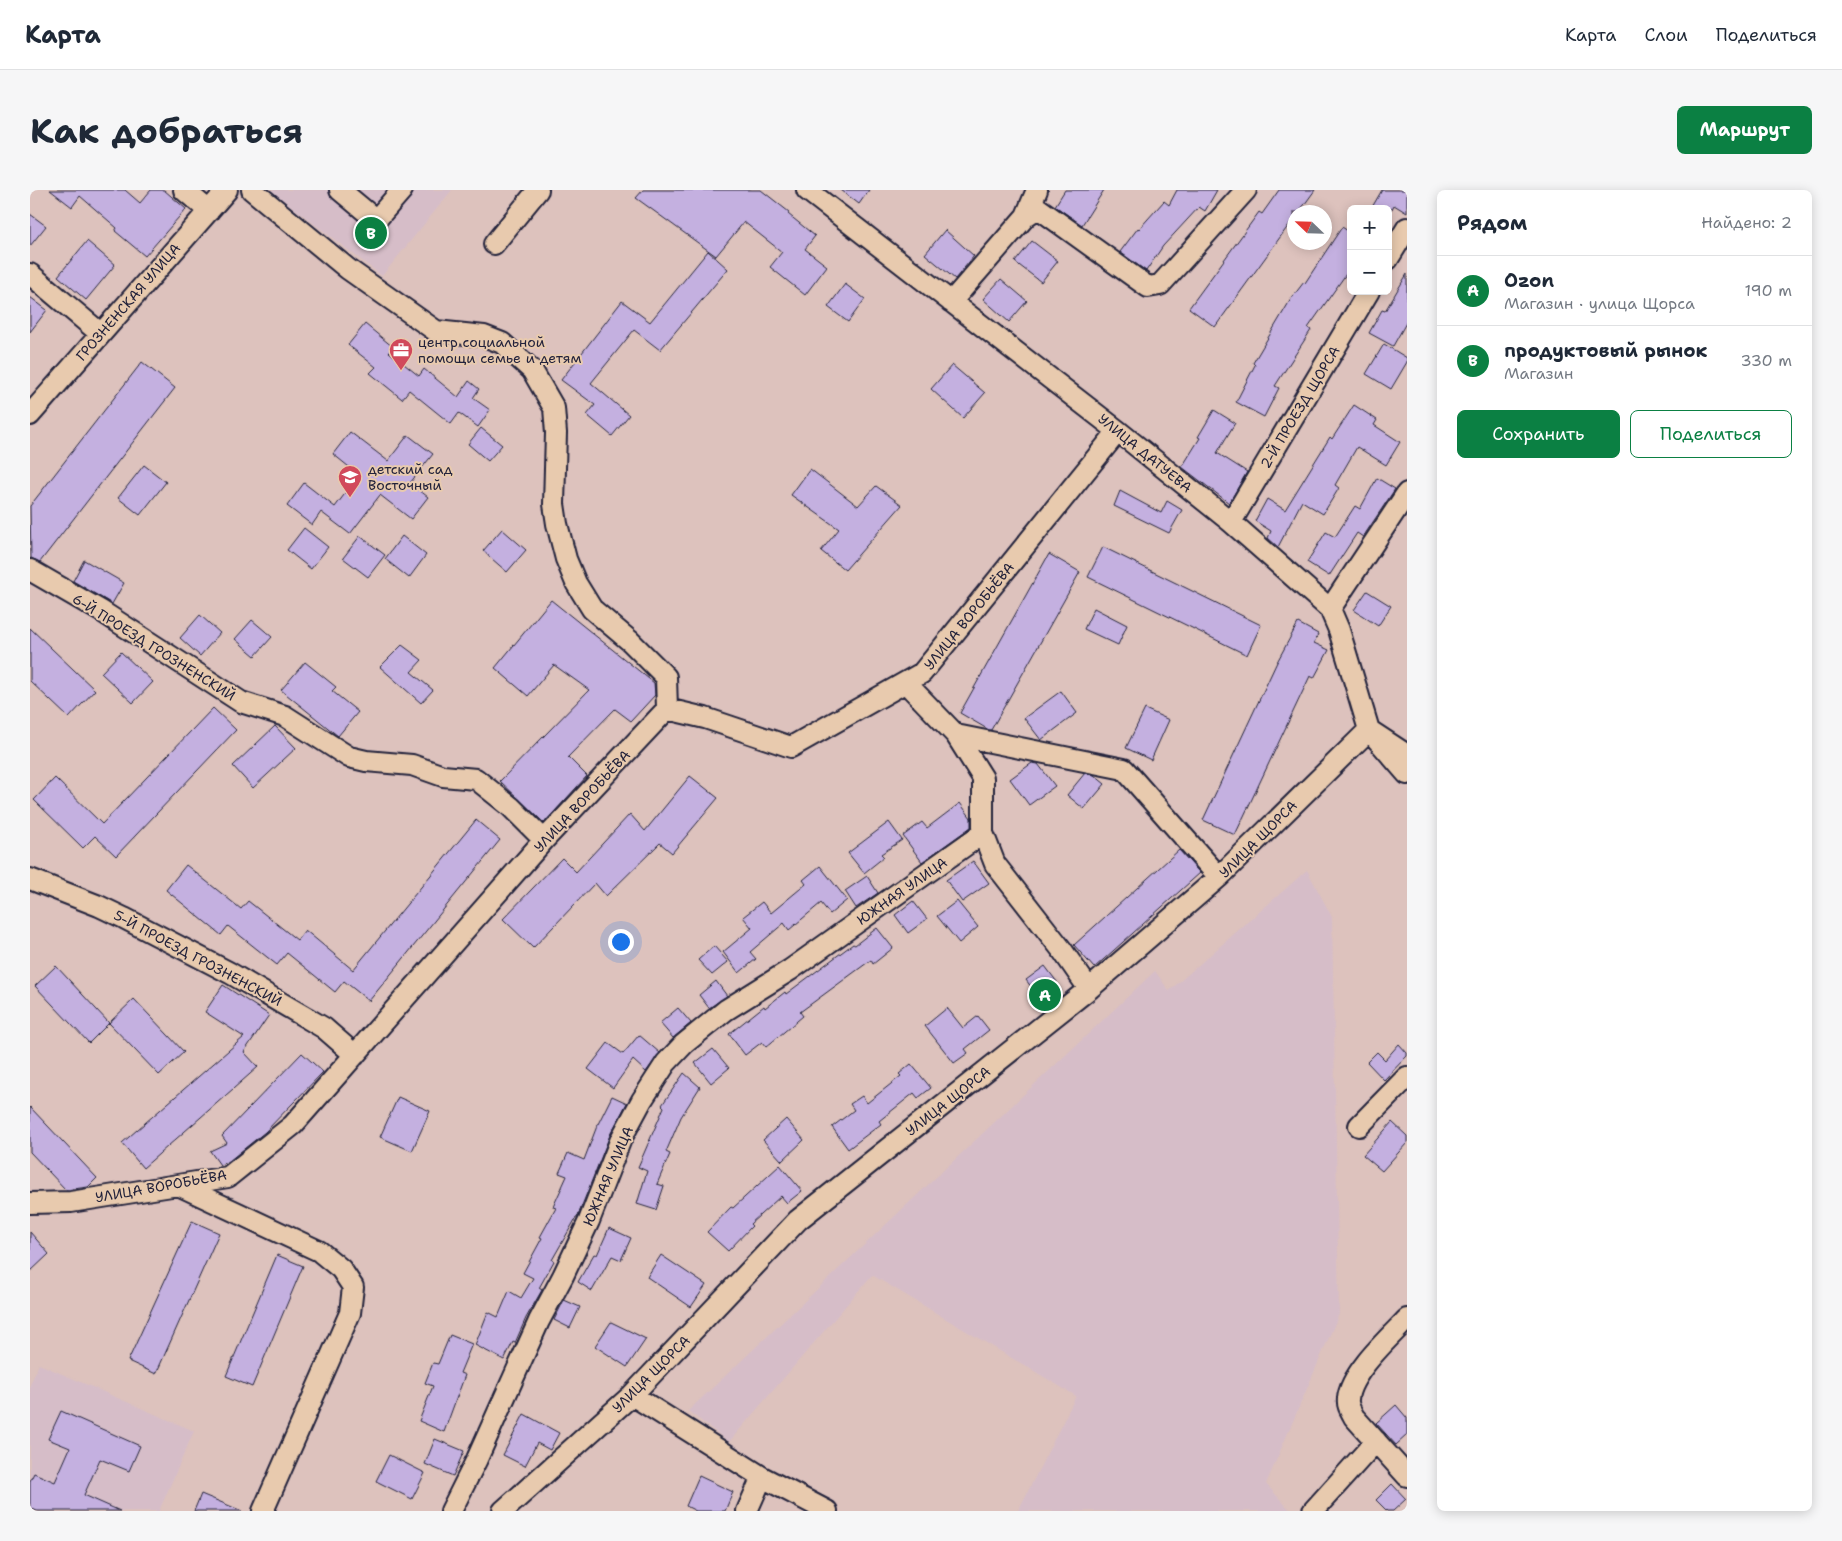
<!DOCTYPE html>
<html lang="ru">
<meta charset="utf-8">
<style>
:root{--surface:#fff;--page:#f6f6f7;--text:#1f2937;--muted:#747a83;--line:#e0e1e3;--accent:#0b8043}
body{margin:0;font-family:"Shantell Sans",sans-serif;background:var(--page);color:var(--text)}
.controls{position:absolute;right:15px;top:15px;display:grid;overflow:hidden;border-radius:8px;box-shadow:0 2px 12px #0003}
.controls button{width:45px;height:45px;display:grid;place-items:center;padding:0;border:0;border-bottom:1px solid var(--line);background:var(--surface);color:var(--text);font:25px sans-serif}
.compass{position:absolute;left:1257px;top:15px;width:45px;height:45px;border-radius:50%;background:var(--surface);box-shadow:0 2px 12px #0003;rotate:293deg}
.you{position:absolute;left:590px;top:751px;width:18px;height:18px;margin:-12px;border:4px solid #fff;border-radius:50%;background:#1a73e8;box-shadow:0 0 0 8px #1a73e833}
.badge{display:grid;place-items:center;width:32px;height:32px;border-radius:50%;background:var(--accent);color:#fff;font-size:16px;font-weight:700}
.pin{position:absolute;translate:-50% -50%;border:2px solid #fff;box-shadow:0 1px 5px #0006}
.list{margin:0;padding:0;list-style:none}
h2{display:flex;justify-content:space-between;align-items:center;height:65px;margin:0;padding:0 20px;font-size:21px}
h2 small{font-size:16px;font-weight:400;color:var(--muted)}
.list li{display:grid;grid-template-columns:32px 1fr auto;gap:15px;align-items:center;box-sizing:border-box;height:70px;padding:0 20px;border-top:1px solid var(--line)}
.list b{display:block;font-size:19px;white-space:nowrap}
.list p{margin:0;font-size:16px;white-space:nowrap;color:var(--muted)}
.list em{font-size:16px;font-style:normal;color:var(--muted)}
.actions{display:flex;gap:10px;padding:15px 20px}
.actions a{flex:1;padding:11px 0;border:1px solid var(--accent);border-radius:8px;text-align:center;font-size:18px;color:var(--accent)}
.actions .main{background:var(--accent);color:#fff}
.map{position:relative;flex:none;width:1377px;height:1321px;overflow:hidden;border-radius:8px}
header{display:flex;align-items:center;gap:30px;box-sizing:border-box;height:70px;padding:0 25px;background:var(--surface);border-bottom:1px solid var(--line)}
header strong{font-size:24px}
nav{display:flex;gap:28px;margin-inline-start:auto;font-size:18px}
.intro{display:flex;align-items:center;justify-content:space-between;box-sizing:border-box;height:120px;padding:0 30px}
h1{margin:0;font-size:35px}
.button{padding:12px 22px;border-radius:8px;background:var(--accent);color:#fff;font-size:18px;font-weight:700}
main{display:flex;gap:30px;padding:0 30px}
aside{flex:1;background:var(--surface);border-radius:8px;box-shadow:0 2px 12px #0003}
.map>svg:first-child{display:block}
.built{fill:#d6bdc8}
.building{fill:#c4b0e0;stroke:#22223b}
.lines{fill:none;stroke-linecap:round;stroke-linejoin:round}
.minor-casing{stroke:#22223b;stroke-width:24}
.minor{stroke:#e8caae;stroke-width:20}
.labels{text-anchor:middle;stroke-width:4;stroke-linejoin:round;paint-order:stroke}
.street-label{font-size:14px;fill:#22223b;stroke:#e8caae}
.poi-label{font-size:14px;fill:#22223b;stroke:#e8caae;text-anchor:start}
</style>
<header>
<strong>Карта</strong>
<nav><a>Карта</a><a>Слои</a><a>Поделиться</a></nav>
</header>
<div class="intro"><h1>Как добраться</h1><a class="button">Маршрут</a></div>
<main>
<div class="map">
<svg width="1377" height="1321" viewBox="0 0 1377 1321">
<rect width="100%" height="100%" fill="#ddc2bd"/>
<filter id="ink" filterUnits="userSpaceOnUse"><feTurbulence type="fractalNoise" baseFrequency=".02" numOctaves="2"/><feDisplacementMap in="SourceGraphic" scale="10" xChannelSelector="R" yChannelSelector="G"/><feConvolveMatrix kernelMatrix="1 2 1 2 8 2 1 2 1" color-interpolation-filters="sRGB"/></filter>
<g filter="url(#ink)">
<path class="built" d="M 240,0 L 422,0 L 352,86 Z
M 1277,680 L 1302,727 L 1309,1124 L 1236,1294 L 1261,1321 L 988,1321 L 1046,1206 L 842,1085 L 699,1252 L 658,1221 L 1125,781 L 1139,801 Z
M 9,1174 L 164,1241 L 129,1321 L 0,1321 L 0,1195 Z"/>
<path class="building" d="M 20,0 L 95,0 L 110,13 L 121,0 L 134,0 L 156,19 L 115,66 L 85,41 L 87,38 L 50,6 L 42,17 Z
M 613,0 L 731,0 L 759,22 L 758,24 L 785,46 L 775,59 L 797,76 L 775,105 L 740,77 L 752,62 L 714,32 L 686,66 L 606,8 Z
M 811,0 L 839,0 L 829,14 Z
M 1035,0 L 1074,0 L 1052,35 L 1025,16 Z
M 1147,0 L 1187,0 L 1175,21 L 1169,17 L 1133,56 L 1116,81 L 1090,62 L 1108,38 L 1109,39 L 1134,11 L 1139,15 Z
M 1249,0 L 1285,0 L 1269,22 L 1264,22 L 1264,28 L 1185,137 L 1159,118 L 1229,22 L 1232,24 Z
M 1352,0 L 1377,0 L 1377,23 L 1364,15 L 1362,19 L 1341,19 Z
M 0,24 L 16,36 L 0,56 Z
M 1312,37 L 1321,43 L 1321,77 L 1278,138 L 1281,140 L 1245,196 L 1249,198 L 1234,227 L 1206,212 L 1225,175 L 1223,173 L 1261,109 L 1274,92 L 1275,93 Z
M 915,40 L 944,66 L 925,89 L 895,64 Z
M 57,51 L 85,75 L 56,110 L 28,86 Z
M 1002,51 L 1028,71 L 1011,92 L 985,72 Z
M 678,61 L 698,79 L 630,160 L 604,140 L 561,193 L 599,225 L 582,246 L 557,225 L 565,215 L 531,190 L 592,111 L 620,132 Z
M 1377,84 L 1377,131 L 1363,156 L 1339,143 L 1352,120 L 1355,121 Z
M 971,89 L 997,111 L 979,132 L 953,109 Z
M 815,94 L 835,109 L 818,132 L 798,117 Z
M 0,107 L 17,120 L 0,142 Z
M 335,134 L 363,157 L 359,162 L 389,186 L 394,179 L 428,207 L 439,191 L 449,199 L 443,208 L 460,220 L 448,237 L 429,223 L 421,234 L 379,200 L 372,209 L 340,183 L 346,177 L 318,155 Z
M 1354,154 L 1377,168 L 1377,172 L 1361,199 L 1336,184 Z
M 112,172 L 145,198 L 10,372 L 1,368 L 0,316 Z
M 922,175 L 955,203 L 933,228 L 901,199 Z
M 1324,215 L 1347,230 L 1344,235 L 1370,252 L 1356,275 L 1327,257 L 1305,295 L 1309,298 L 1293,324 L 1272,311 L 1248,357 L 1238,348 L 1241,341 L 1225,331 L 1237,309 L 1255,320 L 1300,247 L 1302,249 Z
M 1184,220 L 1205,233 L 1187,263 L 1217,282 L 1199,313 L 1152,277 L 1170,248 L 1168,247 Z
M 451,238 L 472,255 L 458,271 L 438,254 Z
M 320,242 L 358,271 L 378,245 L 403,264 L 380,293 L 398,307 L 381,329 L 350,305 L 320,344 L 291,322 L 282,335 L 257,316 L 274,293 L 305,317 L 329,285 L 303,264 Z
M 114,275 L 136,292 L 110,325 L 88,308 Z
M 780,279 L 828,316 L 846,296 L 872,315 L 815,380 L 791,361 L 809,339 L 761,305 Z
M 1347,288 L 1365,299 L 1333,347 L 1327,343 L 1299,386 L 1277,372 L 1296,342 L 1305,347 L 1325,316 L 1330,319 Z
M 1090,301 L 1131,323 L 1137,311 L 1152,320 L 1139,343 L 1084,316 Z
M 274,338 L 298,357 L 281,379 L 257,360 Z
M 472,339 L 496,360 L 477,382 L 453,361 Z
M 330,346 L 355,365 L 338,387 L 313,368 Z
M 372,346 L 396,365 L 379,388 L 355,369 Z
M 1073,357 L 1231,435 L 1217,465 L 1058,387 Z
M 1019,364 L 1050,382 L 961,540 L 959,540 L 930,523 Z
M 54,370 L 94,393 L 82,414 L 43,391 Z
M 1337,401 L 1361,416 L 1348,436 L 1324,420 Z
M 521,410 L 624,493 L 625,505 L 601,531 L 585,519 L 538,567 L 557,586 L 514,633 L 470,591 L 559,500 L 524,475 L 498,506 L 465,478 Z
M 1064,418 L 1097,435 L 1088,455 L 1054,439 Z
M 170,425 L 190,443 L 170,466 L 150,448 Z
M 222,430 L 242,447 L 225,466 L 205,449 Z
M 1268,433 L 1288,444 L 1284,453 L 1299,460 L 1284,488 L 1280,486 L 1205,645 L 1173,630 L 1247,472 Z
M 0,438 L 65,500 L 39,528 L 0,491 Z
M 372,455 L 392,470 L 381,482 L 403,500 L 391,513 L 350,477 Z
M 91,462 L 123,492 L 103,513 L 71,483 Z
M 275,472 L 306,497 L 302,501 L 328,522 L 308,546 L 251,500 Z
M 1031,501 L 1047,523 L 1011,550 L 994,528 Z
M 183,518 L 206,540 L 86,666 L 65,646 L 53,658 L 4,610 L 25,588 L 72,634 Z
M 1115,519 L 1139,530 L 1121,570 L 1096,558 Z
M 245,536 L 266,558 L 223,598 L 203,576 Z
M 1002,573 L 1008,574 L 1025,596 L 999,615 L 980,589 Z
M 1055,583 L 1064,585 L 1075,594 L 1054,619 L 1037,605 Z
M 660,586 L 688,608 L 642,663 L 630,653 L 576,706 L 565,693 L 503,758 L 473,729 L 532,668 L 546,682 L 600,624 L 615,641 Z
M 930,613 L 941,628 L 941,637 L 892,672 L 873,646 L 892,632 L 897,638 Z
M 446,630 L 470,650 L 339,811 L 314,791 L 305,802 L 257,763 L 247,775 L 198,736 L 191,745 L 136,700 L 156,675 L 211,719 L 218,711 L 267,750 L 275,740 L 323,780 Z
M 859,632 L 872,650 L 851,664 L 854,667 L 834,683 L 818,663 Z
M 1149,660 L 1170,683 L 1064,778 L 1044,755 Z
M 943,671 L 959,693 L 932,712 L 916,690 Z
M 790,676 L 817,710 L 800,724 L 791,713 L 759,740 L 754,733 L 720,762 L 726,769 L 709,783 L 693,762 L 722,738 L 713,727 L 732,712 L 741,723 L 776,694 L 773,690 Z
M 837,686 L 848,703 L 826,718 L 815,701 Z
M 883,711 L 897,729 L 878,743 L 865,725 Z
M 927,711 L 948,737 L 929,753 L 907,726 Z
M 847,738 L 863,758 L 843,774 L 841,770 L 770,822 L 773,826 L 736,857 L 732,852 L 715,865 L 699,844 L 734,816 L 735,818 L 755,802 L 756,804 L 823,754 L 825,755 Z
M 684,756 L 698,772 L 682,785 L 668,770 Z
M 26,776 L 79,833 L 59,853 L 5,796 Z
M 1015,776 L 1027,792 L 1008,806 L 996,790 Z
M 686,791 L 697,806 L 679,818 L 669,805 Z
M 193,795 L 239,825 L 214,862 L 228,877 L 113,978 L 92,953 L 214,847 L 175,822 Z
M 104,809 L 154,862 L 129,885 L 79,833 Z
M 648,818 L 661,833 L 643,848 L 630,833 Z
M 917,818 L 933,838 L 948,826 L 959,840 L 935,859 L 938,863 L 924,873 L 895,836 Z
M 609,845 L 630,863 L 616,882 L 603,870 L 583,898 L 558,879 L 578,853 L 593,864 Z
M 1369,854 L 1377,863 L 1377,866 L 1354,890 L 1337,872 L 1347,862 L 1355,870 Z
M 683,859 L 699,878 L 681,893 L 665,873 Z
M 272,863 L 293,882 L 235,942 L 199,971 L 190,975 L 180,961 L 197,953 L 192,946 Z
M 881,874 L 901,898 L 888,908 L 884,903 L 849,931 L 851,934 L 818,959 L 802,937 L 824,920 L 820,914 L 832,906 L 837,913 L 871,886 L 869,884 Z
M 654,883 L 670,897 L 651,927 L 636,962 L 640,964 L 627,994 L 634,996 L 626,1020 L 607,1014 L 617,981 L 608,977 L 634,917 L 632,915 Z
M 582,906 L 597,913 L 580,945 L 547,1028 L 546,1028 L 522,1070 L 524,1071 L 509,1098 L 512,1100 L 496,1128 L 485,1153 L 483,1152 L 474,1170 L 445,1155 L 458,1122 L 468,1127 L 479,1101 L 491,1108 L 503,1088 L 493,1083 L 512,1048 L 510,1047 L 526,1018 L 523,1017 L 537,986 L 529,983 L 538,963 L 554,970 L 567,936 Z
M 368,907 L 400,921 L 382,961 L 350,947 Z
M 0,917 L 67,988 L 58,997 L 36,1000 L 0,962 Z
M 756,929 L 774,950 L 752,971 L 733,950 Z
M 1362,932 L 1377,946 L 1377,953 L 1352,981 L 1333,965 Z
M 750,975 L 772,1001 L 757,1013 L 751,1006 L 720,1034 L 722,1036 L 698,1061 L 677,1042 L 701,1017 L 703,1018 Z
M 162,1031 L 189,1043 L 126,1184 L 98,1171 Z
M 579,1038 L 601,1048 L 591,1070 L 582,1066 L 562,1101 L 548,1092 L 564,1064 L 567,1065 Z
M 0,1042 L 19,1064 L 0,1082 Z
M 247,1065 L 273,1076 L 222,1197 L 196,1186 Z
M 631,1065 L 676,1095 L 661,1117 L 617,1087 Z
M 534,1110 L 550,1117 L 540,1138 L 524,1130 Z
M 581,1132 L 616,1149 L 597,1177 L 565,1156 Z
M 420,1145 L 442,1154 L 430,1183 L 435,1185 L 414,1242 L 389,1231 L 403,1196 L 395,1193 L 403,1173 L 408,1174 Z
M 1366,1215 L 1377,1228 L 1377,1245 L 1366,1255 L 1346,1233 Z
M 31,1221 L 110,1256 L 99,1281 L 70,1269 L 54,1305 L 90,1321 L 7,1321 L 0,1318 L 0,1291 L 4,1283 L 25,1292 L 40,1258 L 18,1249 Z
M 494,1224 L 529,1243 L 520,1260 L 507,1253 L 495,1276 L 473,1265 Z
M 405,1249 L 434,1261 L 423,1286 L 395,1274 Z
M 359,1265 L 395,1283 L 382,1309 L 346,1291 Z
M 669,1286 L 703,1302 L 695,1321 L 666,1321 L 656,1316 Z
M 1362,1294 L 1376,1309 L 1363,1321 L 1357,1321 L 1346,1310 Z
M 171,1304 L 212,1321 L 164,1321 Z"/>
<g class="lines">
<g class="minor-casing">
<path id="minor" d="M 154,0 L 179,21
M 222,0 L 318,79 L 406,141 L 454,146 L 472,153 L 502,180 L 524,218 L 526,243 L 524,314 L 527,334 L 536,369 L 546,393 L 562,419 L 600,451 L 636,487 L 637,519
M 310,0 L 346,30 L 372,0
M 777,0 L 1088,241 L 1201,332 L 1300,419 L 1309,440 L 1339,540 L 1377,584
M 996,26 L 1007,0
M 464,54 L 508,0
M 1358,69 L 1377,38
M 0,84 L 71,144
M 921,112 L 996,26 L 1008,18 L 1118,97 L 1130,95 L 1216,0
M 0,225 L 197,0
M 1201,332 L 1339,101
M 0,380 L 71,421 L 211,512 L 255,526 L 319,567 L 336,571 L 382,575 L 413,586 L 446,589 L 481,617 L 514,650
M 1300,419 L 1377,303
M 876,493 L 926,545 L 953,588 L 953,643 L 965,674 L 1032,760 L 1059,799
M 926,545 L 1094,579 L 1189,687
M 0,689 L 69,716 L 94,728 L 200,783 L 294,838 L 325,865
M 1329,936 L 1377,887
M 148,995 L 289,1061 L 311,1079 L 323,1097 L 320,1123 L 233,1321
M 0,1013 L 41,1012 L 198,987 L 263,935 L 514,650 L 637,519 L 675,528 L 761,557 L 892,483 L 1088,241
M 1377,1129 C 1360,1147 1320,1183 1318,1209 C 1317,1216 1321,1221 1324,1227 L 1377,1286
M 602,1205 L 732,1287
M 421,1321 L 447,1269 L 509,1131 L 533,1086 L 559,1031 L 591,949 L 612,910 L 636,873 L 654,854 L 696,820 L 760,780 L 953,643
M 473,1321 L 602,1205 L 768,1030 L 1059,799 L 1189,687 L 1339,540 L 1377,565
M 717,1321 L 732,1287 L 797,1321
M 1283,1321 L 1346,1251"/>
</g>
<use href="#minor" class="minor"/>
</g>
</g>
<defs>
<g id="office-pin" transform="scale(1.25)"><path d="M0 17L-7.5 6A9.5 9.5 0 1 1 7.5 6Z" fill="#d1495b" stroke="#e8caae"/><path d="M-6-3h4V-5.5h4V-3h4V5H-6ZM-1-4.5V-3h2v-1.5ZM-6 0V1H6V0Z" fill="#fff"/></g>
<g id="school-pin" transform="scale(1.25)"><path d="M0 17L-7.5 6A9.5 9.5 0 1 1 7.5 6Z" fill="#d1495b" stroke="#e8caae"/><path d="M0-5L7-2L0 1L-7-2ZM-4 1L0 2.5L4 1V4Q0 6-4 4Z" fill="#fff"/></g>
</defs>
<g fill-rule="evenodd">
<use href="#office-pin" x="371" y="160"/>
<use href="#school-pin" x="320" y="287"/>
</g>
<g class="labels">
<g class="street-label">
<text transform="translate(98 112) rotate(-49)" y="5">ГРОЗНЕНСКАЯ УЛИЦА</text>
<text transform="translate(1270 217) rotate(-59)" y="5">2-Й ПРОЕЗД ЩОРСА</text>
<text transform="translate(1115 263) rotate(39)" y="5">УЛИЦА ДАТУЕВА</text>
<text transform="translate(939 426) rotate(-51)" y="5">УЛИЦА ВОРОБЬЁВА</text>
<text transform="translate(124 457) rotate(32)" y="5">6-Й ПРОЕЗД ГРОЗНЕНСКИЙ</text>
<text transform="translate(552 611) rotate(-47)" y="5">УЛИЦА ВОРОБЬЁВА</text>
<text transform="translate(1228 649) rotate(-45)" y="5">УЛИЦА ЩОРСА</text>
<text transform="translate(872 701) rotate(-35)" y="5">ЮЖНАЯ УЛИЦА</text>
<text transform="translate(168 768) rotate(28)" y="5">5-Й ПРОЕЗД ГРОЗНЕНСКИЙ</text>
<text transform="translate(918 911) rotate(-38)" y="5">УЛИЦА ЩОРСА</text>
<text transform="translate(578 986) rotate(-67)" y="5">ЮЖНАЯ УЛИЦА</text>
<text transform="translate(131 996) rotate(-10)" y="5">УЛИЦА ВОРОБЬЁВА</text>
<text transform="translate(621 1184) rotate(-45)" y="5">УЛИЦА ЩОРСА</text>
</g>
<g class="poi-label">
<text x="388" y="157">центр социальной<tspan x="388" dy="16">помощи семье и детям</tspan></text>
<text x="338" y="284">детский сад<tspan x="338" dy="16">Восточный</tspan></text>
</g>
</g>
</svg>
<div class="controls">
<button>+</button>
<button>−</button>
</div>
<svg class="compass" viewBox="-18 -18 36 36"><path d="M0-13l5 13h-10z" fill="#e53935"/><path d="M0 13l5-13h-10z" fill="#747a83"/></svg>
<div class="you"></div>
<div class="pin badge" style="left:1015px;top:805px">A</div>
<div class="pin badge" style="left:341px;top:43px">B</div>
</div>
<aside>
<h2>Рядом<small>Найдено: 2</small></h2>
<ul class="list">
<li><span class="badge">A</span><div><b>Ozon</b><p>Магазин · улица Щорса</p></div><em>190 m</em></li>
<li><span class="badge">B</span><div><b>продуктовый рынок</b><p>Магазин</p></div><em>330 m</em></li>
</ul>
<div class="actions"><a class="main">Сохранить</a><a>Поделиться</a></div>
</aside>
</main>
